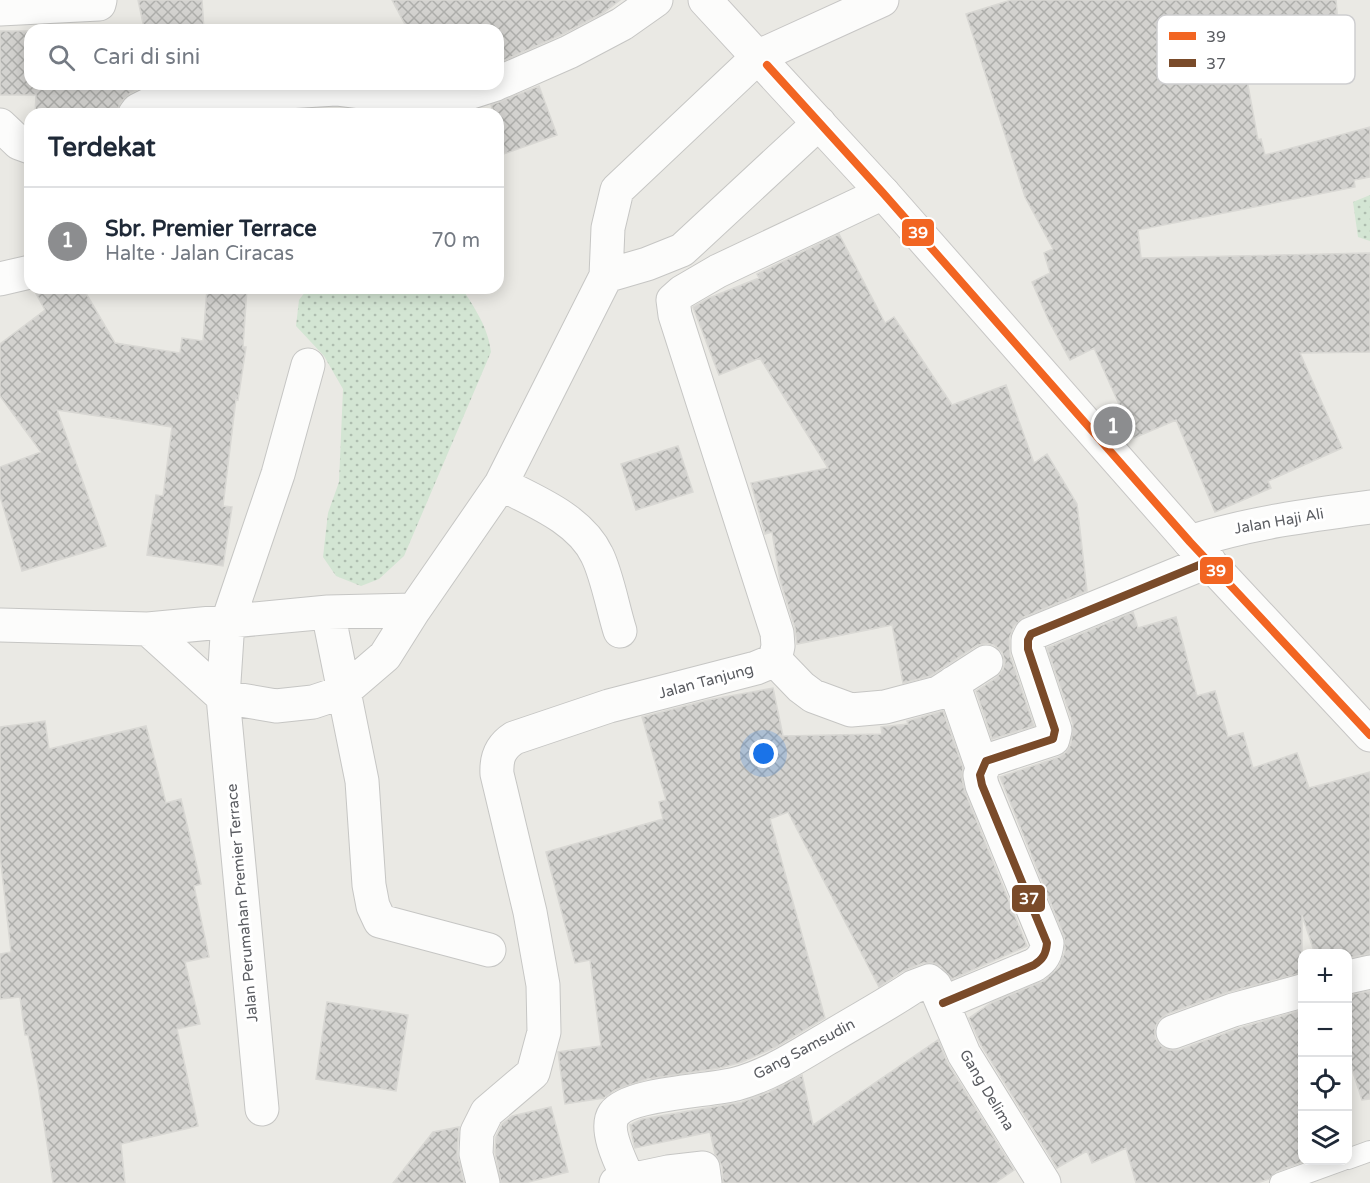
<!DOCTYPE html>
<html lang="id">
<meta charset="utf-8">
<style>
:root{--surface:#fff;--page:#f6f6f7;--text:#1f2937;--muted:#747a83;--line:#e0e1e3;--accent:#8c8d8f}
body{margin:0;font-family:"Varela Round",sans-serif;background:var(--page);color:var(--text)}
.controls{position:absolute;right:18px;bottom:18px;display:grid;overflow:hidden;border-radius:12px;box-shadow:0 3px 15px #0003}
.controls button{width:54px;height:54px;display:grid;place-items:center;padding:0;border:0;border-bottom:2px solid var(--line);background:var(--surface);color:var(--text);font:30px sans-serif}
.you{position:absolute;left:764px;top:754px;width:21px;height:21px;margin:-15px;border:4px solid #fff;border-radius:50%;background:#1a73e8;box-shadow:0 0 0 9px #1a73e833}
.badge{display:grid;place-items:center;width:39px;height:39px;border-radius:50%;background:var(--accent);color:#fff;font-size:20px;font-weight:700}
.pin{position:absolute;translate:-50% -50%;border:3px solid #fff;box-shadow:0 2px 6px #0006}
.list{margin:0;padding:0;list-style:none}
h2{display:flex;justify-content:space-between;align-items:center;height:78px;margin:0;padding:0 24px;font-size:26px}
h2 small{font-size:20px;font-weight:400;color:var(--muted)}
.list li{display:grid;grid-template-columns:39px 1fr auto;gap:18px;align-items:center;box-sizing:border-box;height:108px;padding:0 24px;border-top:2px solid var(--line)}
.list b{display:block;font-size:22px;white-space:nowrap}
.list p{margin:0;font-size:20px;white-space:nowrap;color:var(--muted)}
.list em{font-size:20px;font-style:normal;color:var(--muted)}
.icon{flex:none;width:33px;height:33px;fill:none;stroke:currentColor;stroke-width:2;stroke-linecap:round;stroke-linejoin:round}
.map{position:relative;flex:none;width:1370px;height:1183px;overflow:hidden}
.search{position:absolute;background:var(--surface);box-shadow:0 3px 15px #0003;left:24px;top:24px;width:480px;height:66px;display:flex;align-items:center;gap:15px;box-sizing:border-box;padding:0 21px;border-radius:18px;color:var(--muted);font-size:22px}
.panel{position:absolute;background:var(--surface);box-shadow:0 3px 15px #0003;left:24px;top:108px;width:480px;height:186px;border-radius:18px}
.map>svg:first-child{display:block}
.grass{fill:url(#grass-dots)}
.building{fill:url(#building-cross-hatch);stroke:#d9d8d4;stroke-width:1.5}
.lines{fill:none;stroke-linecap:round;stroke-linejoin:round}
.lane-casing{stroke:#c6c6c4;stroke-width:22}
.street-casing{stroke:#c6c6c4;stroke-width:35}
.secondary-casing{stroke:#c7c6c5;stroke-width:35}
.lane{stroke:#fcfcfb;stroke-width:20}
.street{stroke:#fcfcfb;stroke-width:33}
.secondary{stroke:#fcfcfb;stroke-width:33}
.bus-1-casing{stroke:#fff;stroke-width:12}
.bus-2-casing{stroke:#fff;stroke-width:12}
.bus-1{stroke:#f26522;stroke-width:8}
.bus-2{stroke:#7a4b2a;stroke-width:8}
.labels{text-anchor:middle;stroke-width:6;stroke-linejoin:round;paint-order:stroke}
.street-label{font-size:15px;fill:#5a5c61;stroke:#fff}
.key{fill:#fff;stroke:#ceced0;stroke-width:1.5}
.key-label{font-size:16px;fill:#5a5c61}
.line-badge{stroke:#fff;stroke-width:2}
.badge-label{font-size:16px;text-anchor:middle;font-weight:bold;fill:#fff}
</style>
<div class="map">
<svg width="1370" height="1183" viewBox="0 0 1370 1183">
<defs>
<pattern id="grass-dots" width="8" height="8" patternUnits="userSpaceOnUse" patternTransform="scale(1.5)"><rect width="8" height="8" fill="#d3e5d3"/><path d="M2 2h.1M6 6h.1" fill="none" stroke="#aebdaf" stroke-width="1.8" stroke-linecap="round"/></pattern>
<pattern id="building-cross-hatch" width="8" height="8" patternUnits="userSpaceOnUse" patternTransform="scale(1.5)"><rect width="8" height="8" fill="#d3d2cf"/><path d="M0 0l8 8M0 8l8-8" fill="none" stroke="#aeaeab"/></pattern>
</defs>
<rect width="100%" height="100%" fill="#eae9e4"/>
<path class="grass" d="M 1370,195 L 1370,241 L 1358,237 L 1353,202 Z
M 308,288 L 462,288 C 475,309 488,327 491,352 L 404,556 L 379,579 L 361,586 L 336,576 L 323,557 L 328,513 L 339,482 L 343,389 L 324,356 L 296,326 L 299,300 Z"/>
<path class="building" d="M 138,0 L 202,0 L 204,30 L 61,30 L 61,25 L 64,25 L 144,28 Z
M 392,0 L 620,0 L 603,13 L 561,35 L 498,63 L 498,30 L 408,30 Z
M 1011,0 L 1336,0 L 1338,24 L 1239,36 L 1258,140 L 1261,139 L 1265,155 L 1370,127 L 1370,177 L 1354,180 L 1355,187 L 1138,230 L 1141,258 L 1370,253 L 1370,352 L 1300,353 L 1342,448 L 1268,481 L 1271,488 L 1215,512 L 1176,420 L 1134,438 L 1094,348 L 1070,360 L 1049,321 L 1032,282 L 1050,273 L 1044,253 L 1053,249 L 1025,197 L 966,14 Z
M 0,31 L 30,31 L 30,84 L 165,84 L 145,86 L 130,93 L 120,103 L 117,114 L 35,114 L 36,95 L 0,95 Z
M 539,86 L 557,135 L 498,156 L 498,114 L 494,114 L 491,105 Z
M 839,234 L 885,323 L 894,317 L 952,405 L 1006,385 L 1034,463 L 1047,454 L 1077,504 L 1087,591 L 1024,617 L 1014,626 L 1009,639 L 1010,655 L 1034,726 L 992,739 L 976,691 L 996,678 L 1003,670 L 1005,662 L 1002,652 L 994,645 L 986,643 L 976,646 L 930,676 L 903,683 L 892,625 L 797,644 L 795,628 L 780,580 L 772,532 L 765,534 L 751,483 L 828,468 L 760,358 L 719,375 L 693,307 L 709,298 L 759,278 L 757,274 Z
M 39,288 L 83,288 L 115,343 L 180,353 L 182,338 L 203,341 L 207,288 L 247,288 L 243,347 L 246,347 L 238,400 L 236,399 L 223,506 L 232,507 L 223,566 L 147,555 L 156,495 L 163,496 L 172,427 L 57,410 L 106,546 L 22,571 L 0,496 L 0,467 L 41,452 L 0,396 L 0,344 L 45,310 L 34,290 Z
M 678,446 L 693,492 L 636,510 L 621,464 Z
M 1133,612 L 1138,628 L 1176,617 L 1197,696 L 1215,691 L 1228,737 L 1243,733 L 1253,768 L 1297,753 L 1309,788 L 1370,772 L 1370,954 L 1347,958 L 1347,954 L 1315,954 L 1302,915 L 1302,973 L 1228,992 L 1167,1014 L 1159,1020 L 1155,1028 L 1155,1038 L 1161,1046 L 1169,1050 L 1179,1050 L 1239,1028 L 1302,1010 L 1302,1162 L 1276,1172 L 1269,1179 L 1257,1183 L 1136,1183 L 1126,1148 L 1092,1163 L 1087,1151 L 1057,1168 L 981,1045 L 969,1018 L 991,1003 L 1045,980 L 1059,967 L 1065,951 L 1064,936 L 1000,777 L 1059,757 L 1066,752 L 1071,744 L 1073,724 L 1047,648 Z
M 773,688 L 783,736 L 882,734 L 881,727 L 908,724 L 907,721 L 943,711 L 963,768 L 962,779 L 965,792 L 1027,946 L 952,979 L 940,966 L 933,963 L 923,963 L 903,971 L 879,987 L 788,812 L 770,819 L 825,1018 L 776,1047 L 742,1062 L 720,1068 L 647,1079 L 615,1090 L 604,1098 L 565,1104 L 558,1052 L 601,1046 L 590,960 L 575,963 L 546,852 L 663,819 L 659,802 L 666,800 L 642,717 L 708,700 Z
M 45,721 L 49,749 L 146,726 L 166,803 L 181,799 L 201,884 L 194,886 L 209,957 L 185,962 L 200,1024 L 177,1029 L 198,1126 L 121,1144 L 125,1183 L 53,1183 L 38,1085 L 28,1035 L 25,1035 L 20,997 L 0,999 L 0,954 L 11,952 L 0,855 L 0,727 Z
M 1370,991 L 1370,1099 L 1362,1100 L 1347,1054 L 1347,995 Z
M 327,1002 L 408,1015 L 396,1091 L 316,1079 Z
M 938,1040 L 948,1064 L 1014,1170 L 995,1183 L 723,1183 L 722,1166 L 715,1154 L 710,1132 L 635,1148 L 634,1145 L 630,1125 L 642,1119 L 742,1102 L 769,1092 L 802,1075 L 813,1125 Z
M 551,1107 L 568,1172 L 525,1183 L 501,1183 L 495,1152 L 496,1137 L 502,1124 L 512,1116 Z
M 459,1127 L 457,1153 L 464,1183 L 393,1183 L 433,1132 Z"/>
<g class="lines">
<g class="lane-casing">
<path id="lane" d="M 1348,1159 L 1370,1151
M 1280,1183 L 1343,1160"/>
</g>
<g class="street-casing">
<path id="street" d="M 0,9 L 99,4 L 100,0
M 498,83 L 569,52 L 622,24 L 656,0
M 135,114 L 138,110 L 148,105 L 221,96 L 336,89 L 384,95 L 436,97 L 462,95 L 496,84
M 0,125 L 19,143 L 30,147
M 606,276 L 647,264 L 682,250 L 819,123
M 0,279 L 30,272
M 501,484 C 534,501 580,519 597,555 C 607,575 613,609 620,631
M 1190,542 C 1249,523 1309,515 1370,507
M 328,612 L 362,781 L 369,885 L 373,906 L 380,921 L 489,950
M 0,625 L 148,629 L 328,612 L 414,610
M 148,629 L 223,697 L 276,706 L 313,702 L 343,692 L 385,656 L 414,610 L 501,484 L 606,276 L 608,228 L 617,190 L 759,56
M 775,660 L 801,687 L 813,696 L 851,710 L 885,707 L 938,693 L 986,662
M 953,683 L 982,767
M 1348,977 L 1370,972
M 943,1003 L 1034,965 C 1043,959 1046,954 1047,943 L 982,785 L 980,775 L 986,761 L 1053,739 L 1055,730 L 1028,649 L 1028,640 L 1031,634 L 1209,561
M 1173,1032 L 1233,1010 L 1302,991
M 262,1109 L 223,697 L 228,621 L 278,474 L 308,365
M 483,1183 L 476,1154 L 477,1132 L 487,1112 L 533,1073 L 544,1032 L 543,985 L 530,912 L 497,774 C 496,758 500,747 514,738 L 609,706 L 756,668 L 775,660 L 778,646 L 777,633 L 675,315 L 673,300 L 682,292 L 718,271 L 883,193
M 616,1183 L 668,1172 L 703,1168 L 705,1183
M 630,1183 C 623,1167 603,1130 614,1114 C 629,1093 709,1091 736,1084 C 770,1075 801,1054 830,1037 C 858,1020 886,1005 913,987 L 929,981 L 935,986 L 964,1054 L 1044,1183"/>
</g>
<g class="secondary-casing">
<path id="secondary" d="M 705,0 L 883,193 L 1190,542 L 1370,735
M 759,56 L 882,0"/>
</g>
<use href="#lane" class="lane"/>
<use href="#street" class="street"/>
<use href="#secondary" class="secondary"/>
<g class="bus-1-casing">
<path id="bus-1" d="M 767,65 L 883,193 L 1190,542 L 1370,735"/>
</g>
<g class="bus-2-casing">
<path id="bus-2" d="M 943,1003 L 1034,965 C 1043,959 1046,954 1047,943 L 982,785 L 980,775 L 986,761 L 1053,739 L 1055,730 L 1028,649 L 1028,640 L 1031,634 L 1209,561"/>
</g>
<use href="#bus-1" class="bus-1"/>
<use href="#bus-2" class="bus-2"/>
</g>
<g class="labels">
<g class="street-label">
<text transform="translate(1279 521) rotate(-10)" y="5">Jalan Haji Ali</text>
<text transform="translate(706 681) rotate(-15)" y="5">Jalan Tanjung</text>
<text transform="translate(242 903) rotate(-95)" y="5">Jalan Perumahan Premier Terrace</text>
<text transform="translate(804 1049) rotate(-28)" y="5">Gang Samsudin</text>
<text transform="translate(987 1090) rotate(59)" y="5">Gang Delima</text>
</g>
</g>
<rect x="1157" y="15" width="198" height="69" rx="9" class="key"/>
<rect x="1169" y="32" width="27" height="8" fill="#f26522"/>
<rect x="1169" y="59" width="27" height="8" fill="#7a4b2a"/>
<g class="key-label">
<text x="1206" y="42">39</text>
<text x="1206" y="69">37</text>
</g>
<g class="line-badge">
<rect x="901" y="218" width="34" height="29" rx="6" fill="#f26522"/>
<rect x="1199" y="556" width="35" height="29" rx="6" fill="#f26522"/>
<rect x="1011" y="884" width="35" height="29" rx="6" fill="#7a4b2a"/>
</g>
<g class="badge-label">
<text x="918" y="238">39</text>
<text x="1216" y="576">39</text>
<text x="1029" y="904">37</text>
</g>
</svg>
<div class="controls">
<button>+</button>
<button>−</button>
<button><svg class="icon" aria-label="locate" viewBox="0 0 24 24"><circle cx="12" cy="12" r="6"/><path d="M12 2v4M12 18v4M2 12h4M18 12h4"/></svg></button>
<button><svg class="icon" aria-label="layers" viewBox="0 0 24 24"><path d="M12 4l9 5-9 5-9-5zM3 14l9 5 9-5"/></svg></button>
</div>
<div class="you"></div>
<div class="pin badge" style="left:1113px;top:426px">1</div>
<div class="search"><svg class="icon" aria-label="search" viewBox="0 0 24 24"><circle cx="10" cy="10" r="6"/><path d="M15 15l6 6"/></svg>Cari di sini</div>
<section class="panel">
<h2>Terdekat<small></small></h2>
<ul class="list">
<li><span class="badge">1</span><div><b>Sbr. Premier Terrace</b><p>Halte · Jalan Ciracas</p></div><em>70 m</em></li>
</ul>
</section>
</div>
